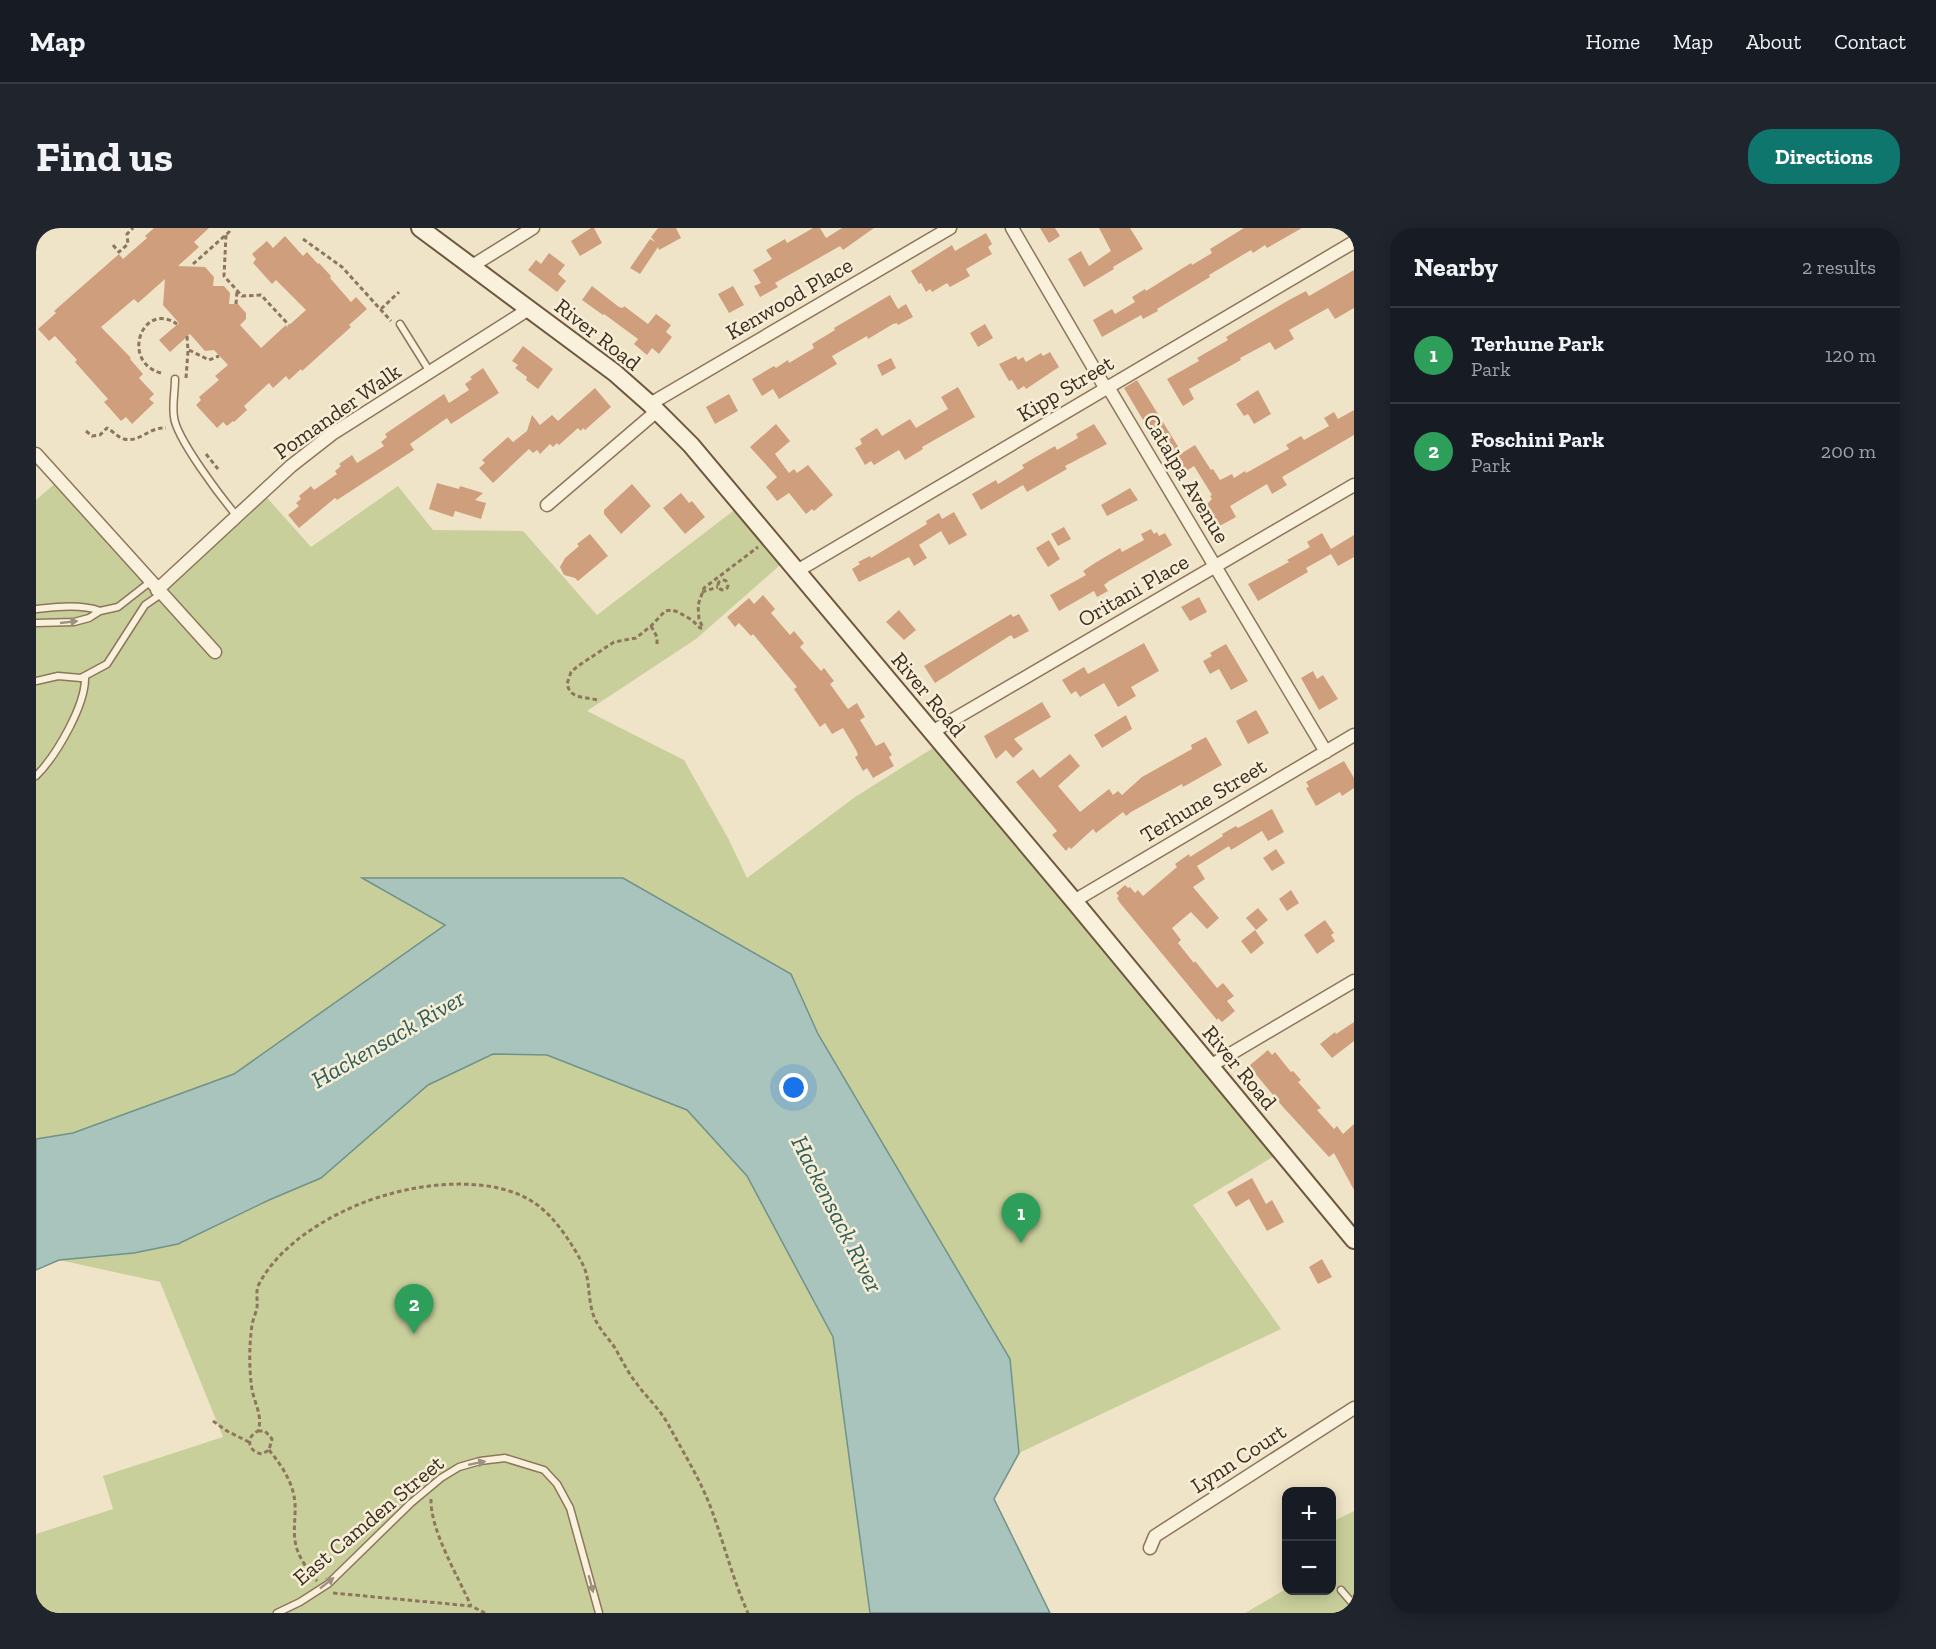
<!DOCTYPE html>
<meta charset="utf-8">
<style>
:root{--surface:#171b24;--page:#20242c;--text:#f1f3f6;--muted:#9ea1a6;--line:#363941;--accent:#0f766e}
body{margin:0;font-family:"Zilla Slab",serif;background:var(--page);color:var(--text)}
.controls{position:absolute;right:18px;bottom:18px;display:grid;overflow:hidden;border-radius:12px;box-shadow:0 3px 15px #0003}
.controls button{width:54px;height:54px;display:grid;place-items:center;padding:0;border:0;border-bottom:2px solid var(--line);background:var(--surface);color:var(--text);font:30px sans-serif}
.you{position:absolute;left:758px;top:860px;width:21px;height:21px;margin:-15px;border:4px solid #fff;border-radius:50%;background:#1a73e8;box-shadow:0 0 0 9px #1a73e833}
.badge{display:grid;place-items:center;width:39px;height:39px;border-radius:50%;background:var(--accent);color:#fff;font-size:20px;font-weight:700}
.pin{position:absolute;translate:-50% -50px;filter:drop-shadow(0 2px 3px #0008)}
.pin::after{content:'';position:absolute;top:32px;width:21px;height:18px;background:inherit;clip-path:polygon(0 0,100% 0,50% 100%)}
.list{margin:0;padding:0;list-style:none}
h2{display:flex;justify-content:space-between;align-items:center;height:78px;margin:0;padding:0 24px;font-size:26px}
h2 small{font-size:20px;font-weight:400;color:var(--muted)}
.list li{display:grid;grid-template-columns:39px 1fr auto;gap:18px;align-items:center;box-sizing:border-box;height:96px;padding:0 24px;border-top:2px solid var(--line)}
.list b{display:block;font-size:22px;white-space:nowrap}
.list p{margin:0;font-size:20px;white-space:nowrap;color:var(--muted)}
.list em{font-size:20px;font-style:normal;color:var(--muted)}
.map{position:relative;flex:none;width:1318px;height:1385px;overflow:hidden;border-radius:24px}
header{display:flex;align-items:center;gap:36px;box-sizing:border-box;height:84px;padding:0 30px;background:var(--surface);border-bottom:2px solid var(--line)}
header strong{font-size:28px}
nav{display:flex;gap:33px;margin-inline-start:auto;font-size:21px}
.intro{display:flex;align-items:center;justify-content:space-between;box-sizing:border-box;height:144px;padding:0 36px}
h1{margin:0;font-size:42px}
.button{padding:15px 27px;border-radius:24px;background:var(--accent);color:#fff;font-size:21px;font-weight:700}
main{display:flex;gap:36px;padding:0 36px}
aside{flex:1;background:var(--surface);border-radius:24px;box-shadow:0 3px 15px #0003}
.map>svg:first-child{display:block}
.green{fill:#c9cf9b}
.water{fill:#a9c4bc;stroke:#6f938a;stroke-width:1.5}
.building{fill:#cf9f7d}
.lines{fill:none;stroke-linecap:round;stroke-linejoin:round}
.service-casing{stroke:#8d765c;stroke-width:9}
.minor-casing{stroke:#8d765c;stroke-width:15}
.secondary-casing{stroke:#6f573f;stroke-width:20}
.path{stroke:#8d765c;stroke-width:3;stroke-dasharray:4.5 3;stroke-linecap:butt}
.service{stroke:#faf1dc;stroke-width:6}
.minor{stroke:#faf1dc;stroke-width:12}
.secondary{stroke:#faf1dc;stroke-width:16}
.oneway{fill:#9c907e}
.labels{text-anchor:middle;stroke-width:5;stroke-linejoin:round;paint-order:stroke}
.street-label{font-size:22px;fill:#3d2e20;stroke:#f7eed8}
.water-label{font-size:24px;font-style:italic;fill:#2f5d5a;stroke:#f7eed8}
</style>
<header>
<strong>Map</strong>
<nav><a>Home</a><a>Map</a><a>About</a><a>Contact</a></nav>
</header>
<div class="intro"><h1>Find us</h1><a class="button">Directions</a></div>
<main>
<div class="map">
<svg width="1318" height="1385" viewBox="0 0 1318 1385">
<rect width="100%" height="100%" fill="#f0e4c8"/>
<path class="green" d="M 23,252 L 121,362 L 226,264 L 275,319 L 362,258 L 397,302 L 487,303 L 561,387 L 705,277 L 751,331 L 660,411 L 551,483 L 648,532 L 692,610 L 711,650 L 819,569 L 905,515 L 1245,924 L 1157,977 L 1245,1101 L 983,1225 L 974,1131 L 782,806 L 755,746 L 328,651 L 410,697 L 198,846 L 37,905 L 0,911 L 0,272 Z
M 457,826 L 511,827 L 651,882 L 711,948 L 797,1109 L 834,1385 L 0,1385 L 0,1306 L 77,1281 L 67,1248 L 187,1209 L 124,1054 L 23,1032 L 98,1025 L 142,1016 L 233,972 L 285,950 L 392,857 Z
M 1318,1283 L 1318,1385 L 1209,1385 L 1250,1361 L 1296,1362 L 1296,1301 L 1298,1293 Z"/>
<path class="water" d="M 326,650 L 587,650 L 755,746 L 782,806 L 974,1131 L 983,1225 L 958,1271 L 1014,1385 L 834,1385 L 797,1109 L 711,948 L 651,882 L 511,827 L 457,826 L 392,857 L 285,950 L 233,972 L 142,1016 L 98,1025 L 23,1032 L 0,1042 L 0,911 L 37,905 L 198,846 L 409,697 Z"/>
<path class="building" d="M 118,0 L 173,0 L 158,14 L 163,19 L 142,38 L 169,39 L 178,49 L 177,58 L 188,58 L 194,65 L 193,76 L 202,76 L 210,85 L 210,91 L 204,97 L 225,120 L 250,97 L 251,99 L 270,82 L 240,52 L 236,56 L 217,35 L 220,31 L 216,26 L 231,13 L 237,20 L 249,8 L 267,28 L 271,24 L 282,36 L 283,35 L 295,48 L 294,50 L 315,74 L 320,69 L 331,81 L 313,97 L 315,99 L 266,143 L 265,141 L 253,152 L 250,148 L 237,160 L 233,155 L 208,178 L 211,182 L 198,194 L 197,193 L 191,198 L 187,194 L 181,200 L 160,177 L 165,172 L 163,169 L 183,152 L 179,148 L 192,137 L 178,122 L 169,123 L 154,106 L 134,124 L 123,112 L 143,95 L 127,77 L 129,51 L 102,75 L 98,71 L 65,99 L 95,130 L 94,131 L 107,146 L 103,150 L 118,166 L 113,171 L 118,175 L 96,196 L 90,189 L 85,193 L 68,174 L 72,171 L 39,134 L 41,132 L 19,108 L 13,113 L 2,101 L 20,85 L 18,83 L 83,26 L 87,31 L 111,10 L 109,8 Z
M 555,0 L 558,0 L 566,15 L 544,28 L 535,13 Z
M 622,0 L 640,0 L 645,10 L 623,22 L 622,19 L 604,46 L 594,40 L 614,11 L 619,14 L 615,9 Z
M 777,0 L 784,0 L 790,10 L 806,0 L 838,0 L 807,22 L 804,18 L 739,55 L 742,59 L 724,69 L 718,58 L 725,55 L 717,42 L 736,31 L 730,22 L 749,11 L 751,15 Z
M 1004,0 L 1019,0 L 1024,8 L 1013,15 Z
M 1063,0 L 1094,0 L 1107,21 L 1077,39 L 1078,41 L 1048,59 L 1032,31 L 1045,23 L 1053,38 L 1075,23 Z
M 1208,0 L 1266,0 L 1231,20 L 1229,17 L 1217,25 L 1215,22 L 1173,47 L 1174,49 L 1121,81 L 1122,83 L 1107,91 L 1105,87 L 1066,109 L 1057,92 L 1076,81 L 1079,86 L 1099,74 L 1096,69 L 1109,61 L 1110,63 L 1155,35 L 1156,37 L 1176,25 L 1174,21 Z
M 950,5 L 956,16 L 952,19 L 956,26 L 930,41 L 934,48 L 914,59 L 911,55 L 896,64 L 894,61 L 890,64 L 885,55 L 883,56 L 875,43 L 916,17 L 919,23 Z
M 513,25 L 529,37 L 522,46 L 530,53 L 521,64 L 492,42 L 500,32 L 505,36 Z
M 1318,42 L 1318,80 L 1299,91 L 1292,80 L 1253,102 L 1258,111 L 1239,122 L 1234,114 L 1204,130 L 1205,132 L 1153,161 L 1158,171 L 1147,178 L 1131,151 L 1163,133 L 1161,130 L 1192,112 L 1190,109 L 1253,72 L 1270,63 L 1273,68 Z
M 556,58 L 583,79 L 587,80 L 588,78 L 612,96 L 620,86 L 635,97 L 630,104 L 636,109 L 623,126 L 616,120 L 611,127 L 598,116 L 602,111 L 568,86 L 567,87 L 546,72 Z
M 697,58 L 708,77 L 693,85 L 682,66 Z
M 854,67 L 862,81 L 870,76 L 877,89 L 862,97 L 861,95 L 857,96 L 832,111 L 831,108 L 796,128 L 801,136 L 743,171 L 737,161 L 726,168 L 716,151 L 738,138 L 740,140 L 752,132 L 753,135 L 778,120 L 776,116 L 799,102 L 798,100 Z
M 949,96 L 957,110 L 942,119 L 934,105 Z
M 487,118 L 517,141 L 502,161 L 490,152 L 491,149 L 479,140 L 482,137 L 476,133 Z
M 1014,124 L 1023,139 L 990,161 L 988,158 L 982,162 L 976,152 L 973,153 L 963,136 L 980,128 L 982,132 L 987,129 L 990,134 L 1005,125 L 1007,128 Z
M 855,130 L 860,140 L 846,148 L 841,137 Z
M 447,140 L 463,165 L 415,196 L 411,190 L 374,216 L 378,222 L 301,272 L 299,270 L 263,300 L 252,287 L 263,278 L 260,275 L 265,271 L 263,268 L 275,258 L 278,262 L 301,246 L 299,243 L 305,238 L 303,236 L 316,227 L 321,235 L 348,218 L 345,214 L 351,209 L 349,206 L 408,166 L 413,175 L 433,162 L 429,156 L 436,151 L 434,149 Z
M 1101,152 L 1146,225 L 1159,217 L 1175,242 L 1177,241 L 1184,252 L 1196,246 L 1198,250 L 1209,243 L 1210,245 L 1253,221 L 1250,217 L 1265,208 L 1268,212 L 1293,198 L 1288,190 L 1298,184 L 1302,191 L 1318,182 L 1318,207 L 1246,249 L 1251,257 L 1236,266 L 1231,256 L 1194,278 L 1200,289 L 1180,300 L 1171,283 L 1173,282 L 1170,277 L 1176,271 L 1174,268 L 1176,267 L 1158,238 L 1144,247 L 1142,243 L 1139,245 L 1109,191 L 1107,192 L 1088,160 Z
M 922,159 L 939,189 L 886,219 L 887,221 L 869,232 L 863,222 L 838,237 L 835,233 L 829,237 L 819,220 L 826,216 L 824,211 L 841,200 L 846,208 L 874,191 L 880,200 L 912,181 L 905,169 Z
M 559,160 L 575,179 L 549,202 L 547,200 L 545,203 L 542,200 L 523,217 L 521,215 L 517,219 L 514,216 L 504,226 L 501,222 L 497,225 L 493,221 L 457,255 L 443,240 L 449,235 L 446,232 L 472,209 L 477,214 L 491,203 L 496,187 L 504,197 L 516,187 L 522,193 Z
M 1222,162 L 1235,186 L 1218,196 L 1212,186 L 1208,188 L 1200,176 Z
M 693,166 L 702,183 L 679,196 L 670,179 Z
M 740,196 L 754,213 L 739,226 L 753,245 L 758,241 L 761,245 L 772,237 L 797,267 L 778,283 L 776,281 L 770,286 L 753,265 L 741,273 L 730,259 L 741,249 L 714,219 Z
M 1058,196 L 1071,216 L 1029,238 L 1031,241 L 991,264 L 987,257 L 945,282 L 936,266 L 960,252 L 962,256 L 988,240 L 986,237 L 1019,218 L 1021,222 L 1042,210 L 1040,206 Z
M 401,255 L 423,261 L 424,258 L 447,265 L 439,272 L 450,275 L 445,291 L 419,283 L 417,289 L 393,281 Z
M 596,256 L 615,278 L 585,306 L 568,286 L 568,282 Z
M 1094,260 L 1102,272 L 1071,288 L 1065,277 Z
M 645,265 L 653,275 L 656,273 L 669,289 L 649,306 L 627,280 Z
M 918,284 L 931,307 L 913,317 L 905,303 L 883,317 L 891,330 L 878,338 L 873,329 L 823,354 L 816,341 L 824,336 L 822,334 L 834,328 L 835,330 L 891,296 L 890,293 L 903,285 L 906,291 Z
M 1028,299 L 1035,311 L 1022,318 L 1015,306 Z
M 1115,301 L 1118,306 L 1121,304 L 1123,308 L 1129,305 L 1136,317 L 1073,353 L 1068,357 L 1072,363 L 1061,369 L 1058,363 L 1023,383 L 1014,367 L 1050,347 L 1047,343 L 1059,335 L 1084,320 L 1086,324 L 1108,312 L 1105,306 Z
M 1286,305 L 1295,321 L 1318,307 L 1318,329 L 1302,338 L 1295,326 L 1270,340 L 1272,344 L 1222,373 L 1212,356 L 1253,334 L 1251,332 L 1274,319 L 1271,314 Z
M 554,306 L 572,328 L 542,353 L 539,350 L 528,347 L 524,339 L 529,330 L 543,318 L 541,316 Z
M 1013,312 L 1024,331 L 1012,339 L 1000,320 Z
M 727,367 L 739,381 L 735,385 L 754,407 L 758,403 L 768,415 L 764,419 L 785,443 L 788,440 L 798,453 L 794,456 L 812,481 L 821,475 L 829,489 L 824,492 L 840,518 L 848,514 L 856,527 L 853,529 L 858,538 L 837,550 L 831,540 L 827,543 L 819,529 L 822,527 L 820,522 L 807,500 L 796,506 L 789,495 L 784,499 L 758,461 L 761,459 L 717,406 L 715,408 L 703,395 L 699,399 L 691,389 L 713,370 L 718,376 Z
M 1163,369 L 1171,384 L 1154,393 L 1145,379 Z
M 863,382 L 880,402 L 868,412 L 850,394 Z
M 975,386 L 977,389 L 983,386 L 993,403 L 978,411 L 975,407 L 899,455 L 888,438 Z
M 1108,415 L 1123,443 L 1095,459 L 1100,468 L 1082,479 L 1068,455 L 1044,469 L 1040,463 L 1035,466 L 1026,452 L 1048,439 L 1052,446 Z
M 1190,416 L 1212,453 L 1195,462 L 1183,441 L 1174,446 L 1167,433 L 1176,428 L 1174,425 Z
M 1277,443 L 1281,451 L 1287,447 L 1302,471 L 1283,482 L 1265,450 Z
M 1006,474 L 1015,489 L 978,511 L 987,521 L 977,530 L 970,522 L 960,531 L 948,508 Z
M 1220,482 L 1233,505 L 1212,516 L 1200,493 Z
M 1090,487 L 1096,501 L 1066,520 L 1058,507 Z
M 1170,509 L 1186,537 L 1147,559 L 1146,556 L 1095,584 L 1090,588 L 1087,584 L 1060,605 L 1057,601 L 1035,621 L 1033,619 L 1030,623 L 1016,607 L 1021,603 L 980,554 L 997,541 L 1004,550 L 1034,526 L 1044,538 L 1022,558 L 1044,584 L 1073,561 L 1077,567 L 1082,563 L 1086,567 L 1106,549 L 1156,521 L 1155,517 Z
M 1308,533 L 1318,550 L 1318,560 L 1306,568 L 1304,564 L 1280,578 L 1270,560 L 1273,559 L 1270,554 Z
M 1236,581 L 1248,604 L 1232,613 L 1226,603 L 1195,622 L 1193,618 L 1161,638 L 1169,651 L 1157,659 L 1183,690 L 1171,701 L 1155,684 L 1136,700 L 1145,712 L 1142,715 L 1158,735 L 1159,733 L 1181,760 L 1187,755 L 1198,768 L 1191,773 L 1199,783 L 1186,794 L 1182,790 L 1181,792 L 1084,675 L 1081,670 L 1083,668 L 1080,665 L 1089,657 L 1092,660 L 1094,659 L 1099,665 L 1102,662 L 1107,668 L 1141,639 L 1139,636 L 1153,626 L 1154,629 L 1187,608 L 1186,606 L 1200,598 L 1202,600 Z
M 1240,621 L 1249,635 L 1236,643 L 1227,630 Z
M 1255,662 L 1263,675 L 1251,683 L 1243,671 Z
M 1222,680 L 1232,692 L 1220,702 L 1210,690 Z
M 1289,692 L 1298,705 L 1295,707 L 1299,713 L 1281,726 L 1268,707 Z
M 1219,702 L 1228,715 L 1215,726 L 1205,713 Z
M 1318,794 L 1318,813 L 1296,830 L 1284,816 L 1299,804 L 1300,806 Z
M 1232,822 L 1236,827 L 1239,824 L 1255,844 L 1257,843 L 1265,852 L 1262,854 L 1285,880 L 1281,882 L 1298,901 L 1301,898 L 1307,906 L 1318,896 L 1318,962 L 1298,925 L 1293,929 L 1247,879 L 1213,838 Z
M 1216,950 L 1230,976 L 1236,972 L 1248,994 L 1231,1003 L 1213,971 L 1200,979 L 1191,964 Z
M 1286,1031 L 1296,1049 L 1282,1056 L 1273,1039 Z"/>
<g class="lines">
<g class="service-casing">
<path id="service" d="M 364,96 L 394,144
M 139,151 C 139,164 136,177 138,189 C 140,210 185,269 200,287
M 0,381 C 20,379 45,376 64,383
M 0,395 L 38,394 L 53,390 L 64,383 L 82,379 L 114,354
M 0,453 L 22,448 L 45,450 L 71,436 L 109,377 L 125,366
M 0,548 C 20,528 50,477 49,449
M 1305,1362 L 1318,1377
M 241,1385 L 264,1374 L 292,1356 L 375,1275 L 405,1250 L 423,1239 L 444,1233 L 469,1230 L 508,1242 L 521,1256 L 534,1280 L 563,1385"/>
</g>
<g class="minor-casing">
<path id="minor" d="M 976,0 L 1067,156 L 1072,159 L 1290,524
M 436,38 L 497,0
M 614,176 L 914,0
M 0,226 L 179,424
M 511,277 L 621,183
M 761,343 L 1318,14
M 121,362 L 255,238 L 296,206 L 493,81
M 896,504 L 1318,257
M 1038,673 L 1318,507
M 1174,838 L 1318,753
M 1114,1320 L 1119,1308 L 1318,1180"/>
</g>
<g class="secondary-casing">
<path id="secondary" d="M 384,0 L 579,145 L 614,176 L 655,217 L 1038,673 L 1318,1012"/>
</g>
<path class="path" d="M 190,7 L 188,48 L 206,68 L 225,67 L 253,97
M 267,11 L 306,39 L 355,93
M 77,17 L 83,24 L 92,16 L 91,6 L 97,0
M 157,36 L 193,4 L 195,0
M 200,76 L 201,63
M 345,81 L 363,64
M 153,122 L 173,132 L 183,128
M 125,145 C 84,134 106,72 141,96
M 150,150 L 152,123 L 151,108
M 50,203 L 56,208 L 64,207 L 71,200 C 77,203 81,209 88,211 C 104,215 112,199 130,200
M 170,226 L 182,241
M682 357a5 5 0 1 1 10 0a5 5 0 1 1-10 0Z
M 666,364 L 682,359
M 615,398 L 621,409 L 621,418
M 561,472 C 548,468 535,472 531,456 L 535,444 L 542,438 L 578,414 L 600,410 L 615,398 L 629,383 L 636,382 L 642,384 L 656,392 L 664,400 L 667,400 L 663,391 L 662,377 L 668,360 L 722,319
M 177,1193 L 191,1203 L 213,1214
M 222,1203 L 229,1203 L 236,1211 L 233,1222 L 226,1226 C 212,1224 209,1209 222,1203 C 227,1189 219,1176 216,1162 C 213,1141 213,1118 216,1097 C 217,1091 220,1085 221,1079 C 222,1071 219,1064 223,1056 C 246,1012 304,980 350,967 C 394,954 461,948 500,976 C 519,989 538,1018 548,1039 C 555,1056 551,1076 560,1093 C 565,1103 573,1111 579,1120 C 586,1132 592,1145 601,1156 C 611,1170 623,1180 632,1196 C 646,1222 662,1248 673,1275 C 687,1311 696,1350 712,1385
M 233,1222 C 246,1238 257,1254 259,1275 C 260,1292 255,1310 263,1326 C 267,1336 275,1345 281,1353
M 395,1271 C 394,1302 422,1348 435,1378
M 297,1365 L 435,1378 L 449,1385"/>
<use href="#service" class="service"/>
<use href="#minor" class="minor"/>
<use href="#secondary" class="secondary"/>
</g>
<defs><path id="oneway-solid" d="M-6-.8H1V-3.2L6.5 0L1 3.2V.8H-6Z" transform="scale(1.5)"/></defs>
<g class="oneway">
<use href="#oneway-solid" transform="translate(33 394) rotate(-6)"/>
<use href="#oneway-solid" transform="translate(441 1235) rotate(-12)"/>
<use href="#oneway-solid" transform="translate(291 1355) rotate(-38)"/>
<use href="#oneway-solid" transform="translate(555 1356) rotate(75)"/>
</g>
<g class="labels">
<g class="street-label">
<text transform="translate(753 70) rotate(-30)" y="8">Kenwood Place</text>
<text transform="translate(562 106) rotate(38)" y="8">River Road</text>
<text transform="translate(1029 160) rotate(-31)" y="8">Kipp Street</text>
<text transform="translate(301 183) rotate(-35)" y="8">Pomander Walk</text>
<text transform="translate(1151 250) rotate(59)" y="8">Catalpa Avenue</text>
<text transform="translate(1097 362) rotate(-30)" y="8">Oritani Place</text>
<text transform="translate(893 466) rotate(50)" y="8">River Road</text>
<text transform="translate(1167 572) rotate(-31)" y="8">Terhune Street</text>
<text transform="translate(1204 839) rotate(50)" y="8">River Road</text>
<text transform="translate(1202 1230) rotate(-33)" y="8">Lynn Court</text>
<text transform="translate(332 1292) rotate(-40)" y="8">East Camden Street</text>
</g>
<g class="water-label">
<text transform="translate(352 811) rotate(-30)" y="8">Hackensack River</text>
<text transform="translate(801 986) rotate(63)" y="8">Hackensack River</text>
</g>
</g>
</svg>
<div class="controls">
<button>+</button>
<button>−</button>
</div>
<div class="you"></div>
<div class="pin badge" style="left:985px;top:1015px;background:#2e9e5b">1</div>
<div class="pin badge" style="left:378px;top:1106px;background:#2e9e5b">2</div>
</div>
<aside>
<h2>Nearby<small>2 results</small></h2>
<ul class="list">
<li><span class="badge" style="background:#2e9e5b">1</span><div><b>Terhune Park</b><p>Park</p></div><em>120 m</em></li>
<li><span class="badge" style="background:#2e9e5b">2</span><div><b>Foschini Park</b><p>Park</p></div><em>200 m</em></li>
</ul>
</aside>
</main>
